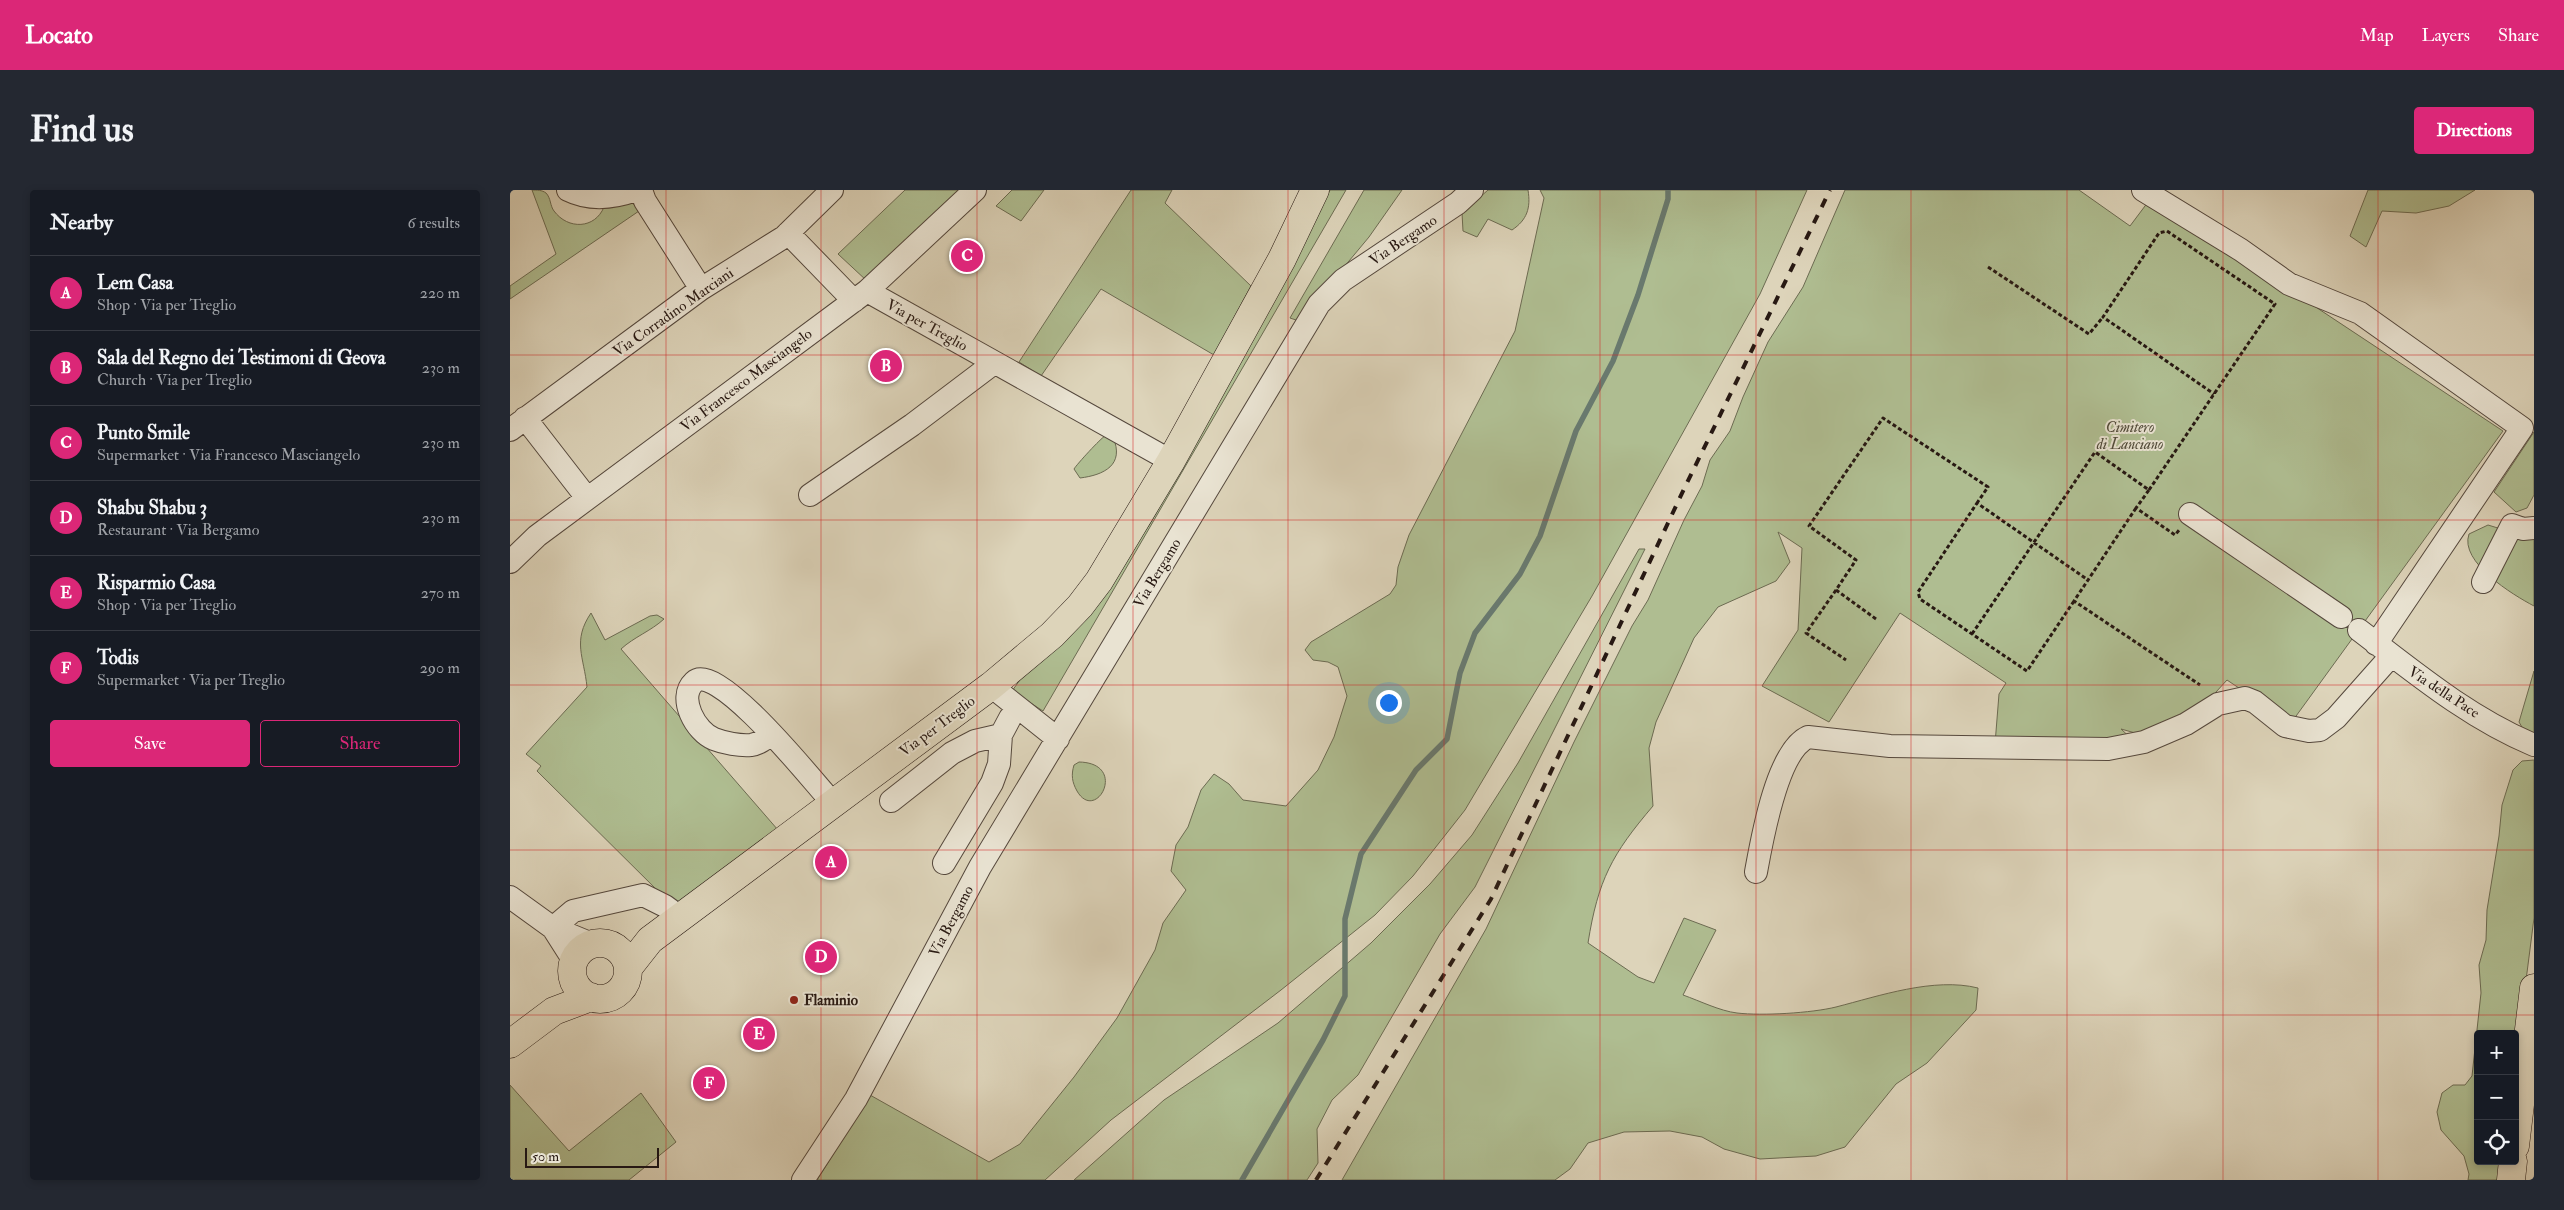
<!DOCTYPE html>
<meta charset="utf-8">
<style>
:root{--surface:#171b24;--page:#242831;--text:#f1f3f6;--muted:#9ea1a6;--line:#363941;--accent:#db2777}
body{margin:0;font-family:"IM FELL Double Pica",serif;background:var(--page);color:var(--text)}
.controls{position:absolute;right:15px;bottom:15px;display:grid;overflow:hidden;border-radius:5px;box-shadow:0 2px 8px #0003}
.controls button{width:45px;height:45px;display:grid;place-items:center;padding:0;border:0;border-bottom:1px solid var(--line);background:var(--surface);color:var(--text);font:25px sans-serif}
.scale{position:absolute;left:15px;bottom:12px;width:134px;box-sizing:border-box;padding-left:5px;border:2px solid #281913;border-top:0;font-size:14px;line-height:18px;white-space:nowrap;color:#281913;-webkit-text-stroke:4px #e9e3d2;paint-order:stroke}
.you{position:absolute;left:878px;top:512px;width:18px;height:18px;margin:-12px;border:4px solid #fff;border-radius:50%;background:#1a73e8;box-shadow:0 0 0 8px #1a73e833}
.badge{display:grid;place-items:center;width:32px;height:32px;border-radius:50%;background:var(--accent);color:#fff;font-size:16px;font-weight:700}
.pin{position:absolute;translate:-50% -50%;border:2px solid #fff;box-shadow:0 1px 5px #0006}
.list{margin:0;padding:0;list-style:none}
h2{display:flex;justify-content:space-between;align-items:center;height:65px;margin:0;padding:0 20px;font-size:21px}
h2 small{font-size:16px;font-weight:400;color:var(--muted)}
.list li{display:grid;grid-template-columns:32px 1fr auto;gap:15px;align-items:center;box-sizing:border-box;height:75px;padding:0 20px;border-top:1px solid var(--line)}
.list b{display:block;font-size:19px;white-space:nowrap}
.list p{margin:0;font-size:16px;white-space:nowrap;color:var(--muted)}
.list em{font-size:16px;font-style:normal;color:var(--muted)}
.actions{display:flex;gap:10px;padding:15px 20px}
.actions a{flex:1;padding:11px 0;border:1px solid var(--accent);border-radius:5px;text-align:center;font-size:18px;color:var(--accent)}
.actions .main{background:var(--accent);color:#fff}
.icon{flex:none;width:28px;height:28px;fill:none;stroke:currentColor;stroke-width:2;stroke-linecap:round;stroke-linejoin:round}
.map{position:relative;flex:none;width:2024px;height:990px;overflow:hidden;border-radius:5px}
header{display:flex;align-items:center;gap:30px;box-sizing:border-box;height:70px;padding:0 25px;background:var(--accent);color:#fff}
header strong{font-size:24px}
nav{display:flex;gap:28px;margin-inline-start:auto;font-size:18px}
.intro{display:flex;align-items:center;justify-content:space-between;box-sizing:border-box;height:120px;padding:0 30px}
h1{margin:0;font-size:35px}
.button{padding:12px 22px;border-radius:5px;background:var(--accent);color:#fff;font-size:18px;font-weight:700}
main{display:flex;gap:30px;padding:0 30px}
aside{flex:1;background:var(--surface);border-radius:5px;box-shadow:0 2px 8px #0003}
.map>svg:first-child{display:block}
.green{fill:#afbd91;stroke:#6c6b52}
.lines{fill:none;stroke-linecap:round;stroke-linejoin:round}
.stream{stroke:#69796e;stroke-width:5.5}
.minor-casing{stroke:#55483d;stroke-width:24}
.major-casing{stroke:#281913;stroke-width:29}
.path{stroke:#281913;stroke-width:3;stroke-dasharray:4 2.5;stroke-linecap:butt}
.minor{stroke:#e9e3d2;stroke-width:22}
.major{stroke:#ddd4ba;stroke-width:28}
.rail{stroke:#281913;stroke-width:4;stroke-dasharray:9 9;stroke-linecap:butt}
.grid{fill:none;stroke:#d62828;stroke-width:1;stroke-opacity:0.55}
.poi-dot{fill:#8f2418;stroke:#e9e3d2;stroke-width:2}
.labels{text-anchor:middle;stroke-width:4;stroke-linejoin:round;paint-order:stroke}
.street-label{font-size:15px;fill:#281913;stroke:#e9e3d2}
.park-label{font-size:15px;font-style:italic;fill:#504a39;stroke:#e9e3d2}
.poi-label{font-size:15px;font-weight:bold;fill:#281913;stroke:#e9e3d2;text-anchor:start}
</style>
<header>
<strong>Locato</strong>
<nav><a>Map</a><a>Layers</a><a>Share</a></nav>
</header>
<div class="intro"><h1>Find us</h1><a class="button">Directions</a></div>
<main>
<aside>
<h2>Nearby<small>6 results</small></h2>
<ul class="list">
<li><span class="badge">A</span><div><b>Lem Casa</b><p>Shop · Via per Treglio</p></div><em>220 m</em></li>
<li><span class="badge">B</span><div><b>Sala del Regno dei Testimoni di Geova</b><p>Church · Via per Treglio</p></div><em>230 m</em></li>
<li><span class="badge">C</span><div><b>Punto Smile</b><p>Supermarket · Via Francesco Masciangelo</p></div><em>230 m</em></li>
<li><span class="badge">D</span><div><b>Shabu Shabu 3</b><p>Restaurant · Via Bergamo</p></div><em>230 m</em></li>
<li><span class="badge">E</span><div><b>Risparmio Casa</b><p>Shop · Via per Treglio</p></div><em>270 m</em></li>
<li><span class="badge">F</span><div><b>Todis</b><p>Supermarket · Via per Treglio</p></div><em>290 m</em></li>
</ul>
<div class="actions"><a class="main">Save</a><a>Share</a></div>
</aside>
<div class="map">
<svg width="2024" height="990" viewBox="0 0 2024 990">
<rect width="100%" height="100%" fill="#ddd4ba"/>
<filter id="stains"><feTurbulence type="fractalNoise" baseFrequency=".004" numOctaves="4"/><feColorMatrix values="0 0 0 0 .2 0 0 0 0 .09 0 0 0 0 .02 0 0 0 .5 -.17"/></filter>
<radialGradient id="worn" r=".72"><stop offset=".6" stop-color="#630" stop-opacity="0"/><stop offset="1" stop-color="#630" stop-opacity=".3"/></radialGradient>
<path class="green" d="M 22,0 C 27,0 32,0 36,3 C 41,8 40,16 44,21 C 58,40 85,39 94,17 L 121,11 L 129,21 L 0,109 L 0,96 L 46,64 Z
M 395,0 L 453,0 L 357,91 L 328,64 Z
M 502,0 L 534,0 L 511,31 L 486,16 Z
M 621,0 L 662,0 L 655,13 L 741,96 L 704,165 L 591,99 L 531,186 L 509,172 Z
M 820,0 L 836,0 L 533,521 L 502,501 L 512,487 L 578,428 L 641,332 L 759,119 Z
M 854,0 L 892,0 L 859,47 L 789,131 L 780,128 Z
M 978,0 L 1018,0 C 1021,18 1017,30 1002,40 L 978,29 L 967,47 L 953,41 L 952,23 Z
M 1030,0 L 1297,0 L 1250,104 L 1082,406 L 955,620 L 903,686 L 865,725 L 771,800 L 601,930 L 535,990 L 307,990 L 360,905 L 479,972 L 510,954 L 564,887 L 607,828 L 645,760 L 653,733 L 676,700 L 661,681 L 666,655 L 678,637 L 691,600 L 704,584 L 719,594 L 733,610 L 776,616 L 808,580 L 824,547 L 837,506 L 828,477 L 818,472 L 803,470 L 795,460 L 801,452 L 880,404 L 886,395 L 888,377 L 899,345 L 1005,141 L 1034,8 Z
M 1335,0 L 1569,0 L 1620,36 L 1641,8 L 1993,241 L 1781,533 L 1717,490 L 1684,526 L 1636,546 L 1611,539 L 1625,552 L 1485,554 L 1489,504 L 1496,493 L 1390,423 L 1319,532 L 1252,496 L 1288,440 L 1292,358 L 1268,342 L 1280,372 L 1266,391 L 1208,417 L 1184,448 L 1146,532 L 1139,558 L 1143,616 C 1102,664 1088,690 1078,753 L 1128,787 L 1144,793 L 1174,728 L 1206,740 L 1173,805 C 1190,811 1210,821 1227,823 C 1252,826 1302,823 1326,817 C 1369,806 1424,787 1468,798 L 1466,820 L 1417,873 L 1386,894 L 1335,957 L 1306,966 L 1250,969 L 1214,959 L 1192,947 L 1160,941 L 1114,942 L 1078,953 L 1060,979 L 1045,990 L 832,990 L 976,739 L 1064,552 L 1122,436 L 1138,410 L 1174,330 L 1192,296 L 1200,270 L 1220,241 L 1233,207 L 1258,152 L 1293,97 Z
M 1858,0 L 1965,0 L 1939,16 L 1906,23 L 1872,21 L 1856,57 L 1840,46 Z
M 2024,242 L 2024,305 L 2017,318 L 2006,322 L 1984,302 Z
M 595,246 L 603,247 C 615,275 594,285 570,288 L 564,279 C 567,274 591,248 595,246 Z
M 1978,335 L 2024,349 L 2024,416 C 2003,405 1949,372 1959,344 Z
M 1129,359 L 1135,359 L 965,697 L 930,744 L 848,885 L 822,910 L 807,939 L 808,973 L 797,990 L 564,990 L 654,910 L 768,833 L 861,753 L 920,694 L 962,645 L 1008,573 Z
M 81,423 L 95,450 L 140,426 L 147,425 L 154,429 C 141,441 124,447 111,459 L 268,640 L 170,716 L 153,706 L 27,581 L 31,576 L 16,564 L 77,497 C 74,467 62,451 81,423 Z
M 2024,481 L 2024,551 L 2016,544 L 2009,532 Z
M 2024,570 L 2024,728 L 2014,806 L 2005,844 L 1968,844 L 1968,971 L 1997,971 L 1994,990 L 1958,990 L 1959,984 L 1954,966 L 1931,940 L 1927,922 L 1932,903 L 1943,895 L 1955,895 L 1962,886 L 1971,803 L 1969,775 L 1976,750 L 1977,720 L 1989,646 L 1992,615 L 2003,580 L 2012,571 Z
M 569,572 C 619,573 586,634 567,601 C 562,592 561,585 564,575 Z
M 0,895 L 59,961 L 131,903 L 166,952 L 119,990 L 0,990 Z"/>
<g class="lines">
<path class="stream" d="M 732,990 L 813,850 L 835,806 L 835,729 L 851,664 L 906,580 L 937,549 L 950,483 L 965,443 L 1010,384 L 1030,346 L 1066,241 L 1103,171 L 1128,105 L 1158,9 L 1158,0"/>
<g class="minor-casing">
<path id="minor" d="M 58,0 C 80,11 104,8 126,0
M 131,0 L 135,11 L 191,99
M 1633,0 L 1731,60 L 1779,94 L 1850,123 L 2012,238 L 1866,454
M 278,43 L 344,111
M 357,101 L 661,271
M 15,228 L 77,308
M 0,240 L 191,99 L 274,47 L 322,0
M 300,305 L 402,235 L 484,173
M 1680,324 L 1831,427
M 0,372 L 27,346 L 357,101 L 465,0
M 1973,392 L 2002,335 L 2013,339 L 2024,338
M 1849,440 C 1904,482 1959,528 2024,555
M 481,496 L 548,549
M 261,544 C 255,549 249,554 241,555 C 230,556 214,553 204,549 C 186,542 167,508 184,492 C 206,471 299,586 314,603 L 323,614
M 381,611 L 442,563 L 465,551 L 491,545
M 434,673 L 482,593 L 489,574 L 491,545 L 500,528
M 1246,682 C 1252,649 1267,561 1298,547 L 1380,556 L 1598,559 L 1634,552 L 1676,534 L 1708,514 L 1735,508 L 1745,512 L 1775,536 L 1799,541 L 1810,540 L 1826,528 L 1881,466
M 0,707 L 43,738 L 82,754
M 43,738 L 63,721 L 133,705 L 155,716 L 170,727
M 43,738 L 64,771
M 293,990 L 346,909 L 470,677 L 809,114 L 833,90 L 948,13 L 962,0"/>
</g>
<g class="major-casing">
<path id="major" d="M62 781a28 28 0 1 1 56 0a28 28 0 1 1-56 0Z
M 118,778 L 140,750 L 481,496 L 542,445 L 570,416 L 589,391 L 661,271 L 772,69 L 805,0
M 0,854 L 44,821 L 81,807
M 2005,956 L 2024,798
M 2001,990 L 2003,971"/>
</g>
<path class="path" d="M 1478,77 L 1579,144 L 1593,127
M 1639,300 L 1765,114 L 1657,41 L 1649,43 L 1593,127 L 1704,204
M 1626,318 L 1564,411 L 1690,495
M 1326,400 L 1296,443 L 1336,470
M 1564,411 L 1517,481 L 1410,409 L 1408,402 L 1467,313 L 1578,390
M 1366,429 L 1326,400 L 1346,370 L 1299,336 L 1373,228 L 1478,297 L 1467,313
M 1462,444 L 1585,262 L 1639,300 L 1626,318 L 1665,345 L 1670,339"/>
<use href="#minor" class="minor"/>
<use href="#major" class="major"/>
<path class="rail" d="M 806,990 L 981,709 L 1174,299 L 1320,0"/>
</g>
<path class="grid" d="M 156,0 L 156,990M 311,0 L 311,990M 467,0 L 467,990M 623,0 L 623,990M 778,0 L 778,990M 934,0 L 934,990M 1090,0 L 1090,990M 1246,0 L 1246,990M 1401,0 L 1401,990M 1557,0 L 1557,990M 1713,0 L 1713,990M 1868,0 L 1868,990M 0,165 L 2024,165M 0,330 L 2024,330M 0,495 L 2024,495M 0,660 L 2024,660M 0,825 L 2024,825"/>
<circle class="poi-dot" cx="284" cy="810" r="5"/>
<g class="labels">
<g class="street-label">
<text transform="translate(893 50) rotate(-34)" y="5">Via Bergamo</text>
<text transform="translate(163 122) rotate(-35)" y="5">Via Corradino Marciani</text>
<text transform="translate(417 135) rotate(29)" y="5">Via per Treglio</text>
<text transform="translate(236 190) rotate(-37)" y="5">Via Francesco Masciangelo</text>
<text transform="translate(647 383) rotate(-59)" y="5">Via Bergamo</text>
<text transform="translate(1934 502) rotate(33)" y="5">Via della Pace</text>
<text transform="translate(427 536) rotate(-37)" y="5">Via per Treglio</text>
<text transform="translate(441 731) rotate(-62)" y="5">Via Bergamo</text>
</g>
<g class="park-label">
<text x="1620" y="242">Cimitero<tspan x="1620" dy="17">di Lanciano</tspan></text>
</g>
<g class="poi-label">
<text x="294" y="815">Flaminio</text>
</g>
</g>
<rect width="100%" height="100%" filter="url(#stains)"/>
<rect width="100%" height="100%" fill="url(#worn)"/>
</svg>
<div class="controls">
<button>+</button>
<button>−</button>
<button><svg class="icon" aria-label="locate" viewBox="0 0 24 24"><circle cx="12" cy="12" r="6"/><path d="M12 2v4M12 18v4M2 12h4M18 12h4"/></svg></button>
</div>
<div class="scale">50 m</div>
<div class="you"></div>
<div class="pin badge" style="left:321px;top:672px">A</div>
<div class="pin badge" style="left:376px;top:176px">B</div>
<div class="pin badge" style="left:457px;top:66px">C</div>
<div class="pin badge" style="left:311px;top:767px">D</div>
<div class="pin badge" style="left:249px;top:844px">E</div>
<div class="pin badge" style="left:199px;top:893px">F</div>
</div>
</main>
